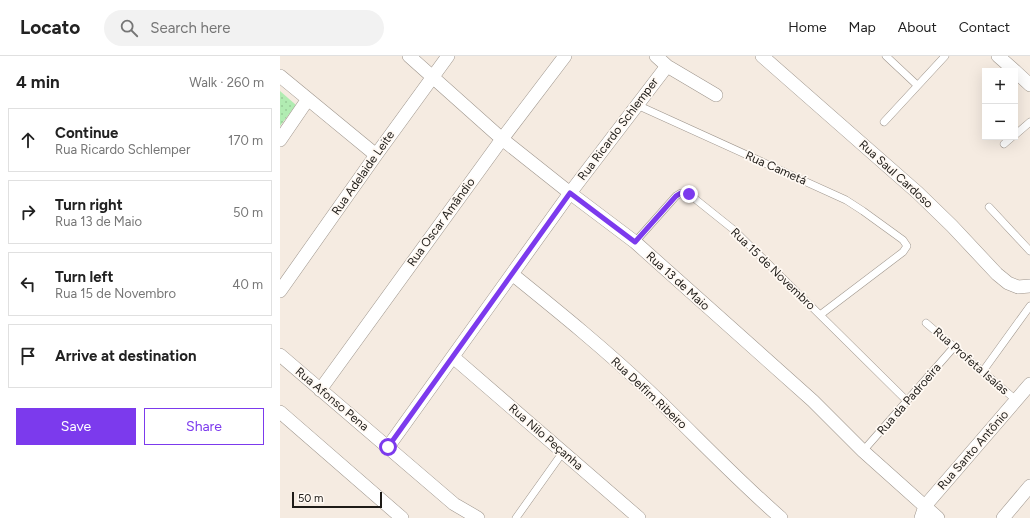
<!DOCTYPE html>
<meta charset="utf-8">
<style>
:root{--surface:#fff;--page:#f2f2f2;--text:#222;--muted:#767676;--line:#e0e0e0;--accent:#7c3aed}
body{margin:0;font-family:Figtree,sans-serif;background:var(--page);color:var(--text)}
.controls{position:absolute;right:12px;top:12px;display:grid;overflow:hidden;border-radius:0px;box-shadow:0 4px 16px #0002}
.controls button{width:36px;height:36px;display:grid;place-items:center;padding:0;border:0;border-bottom:1px solid var(--line);background:var(--surface);color:var(--text);font:20px sans-serif}
.scale{position:absolute;left:12px;bottom:10px;width:90px;box-sizing:border-box;padding-left:4px;border:2px solid #1e1b17;border-top:0;font-size:11px;line-height:14px;white-space:nowrap;color:#1e1b17;-webkit-text-stroke:3px #fff9f3;paint-order:stroke}
.stop{position:absolute;width:12px;height:12px;margin:-9px;border:3px solid #7c3aed;border-radius:50%;background:#fff}
.stop.end{background:#7c3aed;border-color:#fff;box-shadow:0 1px 4px #0008}
.list{margin:0;padding:0;list-style:none}
h2{display:flex;justify-content:space-between;align-items:center;height:52px;margin:0;padding:0 16px;font-size:17px}
h2 small{font-size:13px;font-weight:400;color:var(--muted)}
.list li{display:grid;grid-template-columns:26px 1fr auto;gap:12px;align-items:center;box-sizing:border-box;height:64px;margin:0 8px 8px;padding:0 8px;border:1px solid var(--line);border-radius:0px}
.list b{display:block;font-size:15px;white-space:nowrap}
.list p{margin:0;font-size:13px;white-space:nowrap;color:var(--muted)}
.list em{font-size:13px;font-style:normal;color:var(--muted)}
.actions{display:flex;gap:8px;padding:12px 16px}
.actions a{flex:1;padding:9px 0;border:1px solid var(--accent);border-radius:0px;text-align:center;font-size:14px;color:var(--accent)}
.actions .main{background:var(--accent);color:#fff}
.icon{flex:none;width:22px;height:22px;fill:none;stroke:currentColor;stroke-width:2;stroke-linecap:round;stroke-linejoin:round}
.map{position:relative;flex:none;width:750px;height:462px;overflow:hidden}
header{display:flex;align-items:center;gap:24px;box-sizing:border-box;height:56px;padding:0 20px;background:var(--surface);border-bottom:1px solid var(--line)}
header strong{font-size:19px}
nav{display:flex;gap:22px;margin-inline-start:auto;font-size:14px}
.search{width:280px;height:36px;background:var(--page);display:flex;align-items:center;gap:10px;box-sizing:border-box;padding:0 14px;border-radius:22px;color:var(--muted);font-size:15px}
main{display:flex}
aside{flex:1;background:var(--surface)}
.map>svg:first-child{display:block}
.grass{fill:url(#grass-dots)}
.lines{fill:none;stroke-linecap:round;stroke-linejoin:round}
.lane-casing{stroke:#9e958c;stroke-width:8}
.street-casing{stroke:#9e958c;stroke-width:14}
.lane{stroke:#fff;stroke-width:7}
.street{stroke:#fff;stroke-width:13}
.route{stroke:#7c3aed;stroke-width:5}
.labels{text-anchor:middle;stroke-width:3.5;stroke-linejoin:round;paint-order:stroke}
.street-label{font-size:12px;fill:#1e1b17;stroke:#fff9f3}
</style>
<header>
<strong>Locato</strong>
<div class="search"><svg class="icon" aria-label="search" viewBox="0 0 24 24"><circle cx="10" cy="10" r="6"/><path d="M15 15l6 6"/></svg>Search here</div>
<nav><a>Home</a><a>Map</a><a>About</a><a>Contact</a></nav>
</header>
<main>
<aside>
<h2>4 min<small>Walk · 260 m</small></h2>
<ul class="list">
<li><svg class="icon" aria-label="ahead" viewBox="0 0 24 24"><path d="M12 20V5M6 11l6-6 6 6"/></svg><div><b>Continue</b><p>Rua Ricardo Schlemper</p></div><em>170 m</em></li>
<li><svg class="icon" aria-label="right" viewBox="0 0 24 24"><path d="M7 20v-9h11M14 6l5 5-5 5"/></svg><div><b>Turn right</b><p>Rua 13 de Maio</p></div><em>50 m</em></li>
<li><svg class="icon" aria-label="left" viewBox="0 0 24 24"><path d="M17 20v-9H6M10 6l-5 5 5 5"/></svg><div><b>Turn left</b><p>Rua 15 de Novembro</p></div><em>40 m</em></li>
<li><svg class="icon" aria-label="arrive" viewBox="0 0 24 24"><path d="M6 21V4h12l-3 4 3 4H6"/></svg><div><b>Arrive at destination</b></div></li>
</ul>
<div class="actions"><a class="main">Save</a><a>Share</a></div>
</aside>
<div class="map">
<svg width="750" height="462" viewBox="0 0 750 462">
<defs>
<pattern id="grass-dots" width="8" height="8" patternUnits="userSpaceOnUse"><rect width="8" height="8" fill="#b1ecb2"/><path d="M2 2h.1M6 6h.1" fill="none" stroke="#98ca98" stroke-width="1.8" stroke-linecap="round"/></pattern>
</defs>
<rect width="100%" height="100%" fill="#f5ebe1"/>
<path class="grass" d="M 0,35 L 16,49 L 0,70 Z"/>
<g class="lines">
<g class="lane-casing">
<path id="lane" d="M 606,0 L 637,29
M 357,49 L 566,144 L 583,155 L 623,184 L 627,190 L 623,196 L 540,259
M 604,66 L 665,0
M 735,79 L 750,66
M 724,88 L 732,81
M 709,151 L 750,195
M 355,186 L 396,140 L 401,137 L 409,138 L 454,174 L 627,345
M 646,267 L 736,344
M 703,315 L 750,250
M 583,395 L 674,291
M 236,462 L 283,396"/>
</g>
<g class="street-casing">
<path id="street" d="M 129,0 L 222,83 L 290,137 L 355,186 L 533,345 L 583,395 L 658,462
M 376,0 L 387,10 L 436,39
M 482,0 L 638,137 L 672,170 L 717,218 L 728,227 L 738,231 L 750,230
M 718,0 L 735,15
M 735,15 L 750,29
M 0,20 L 96,99
M 0,84 L 28,43
M 232,218 C 279,256 326,294 370,336 C 414,378 455,422 501,462
M 0,235 L 96,99 L 168,0
M 0,299 L 174,448 L 198,462
M 173,301 L 359,462
M 40,334 L 222,83 L 285,0
M 0,356 L 122,462
M 108,391 L 290,137 L 387,10
M 641,462 L 645,450 L 750,328
M 723,462 L 750,430"/>
</g>
<use href="#lane" class="lane"/>
<use href="#street" class="street"/>
</g>
<g class="lines">
<path class="route" d="M 108,391 L 290,137 L 355,186 L 396,140 L 401,137 L 409,138"/>
</g>
<g class="labels">
<g class="street-label">
<text transform="translate(338 73) rotate(-53)" y="4">Rua Ricardo Schlemper</text>
<text transform="translate(496 112) rotate(24)" y="4">Rua Cametá</text>
<text transform="translate(83 117) rotate(-55)" y="4">Rua Adelaide Leite</text>
<text transform="translate(616 118) rotate(42)" y="4">Rua Saul Cardoso</text>
<text transform="translate(161 166) rotate(-54)" y="4">Rua Oscar Amândio</text>
<text transform="translate(493 213) rotate(44)" y="4">Rua 15 de Novembro</text>
<text transform="translate(398 225) rotate(42)" y="4">Rua 13 de Maio</text>
<text transform="translate(691 305) rotate(41)" y="4">Rua Profeta Isaías</text>
<text transform="translate(369 337) rotate(43)" y="4">Rua Delfim Ribeiro</text>
<text transform="translate(52 343) rotate(40)" y="4">Rua Afonso Pena</text>
<text transform="translate(629 343) rotate(-49)" y="4">Rua da Padroeira</text>
<text transform="translate(266 381) rotate(41)" y="4">Rua Nilo Peçanha</text>
<text transform="translate(693 394) rotate(-49)" y="4">Rua Santo Antônio</text>
</g>
</g>
</svg>
<div class="controls">
<button>+</button>
<button>−</button>
</div>
<div class="scale">50 m</div>
<div class="stop" style="left:108px;top:391px"></div>
<div class="stop end" style="left:409px;top:138px"></div>
</div>
</main>
